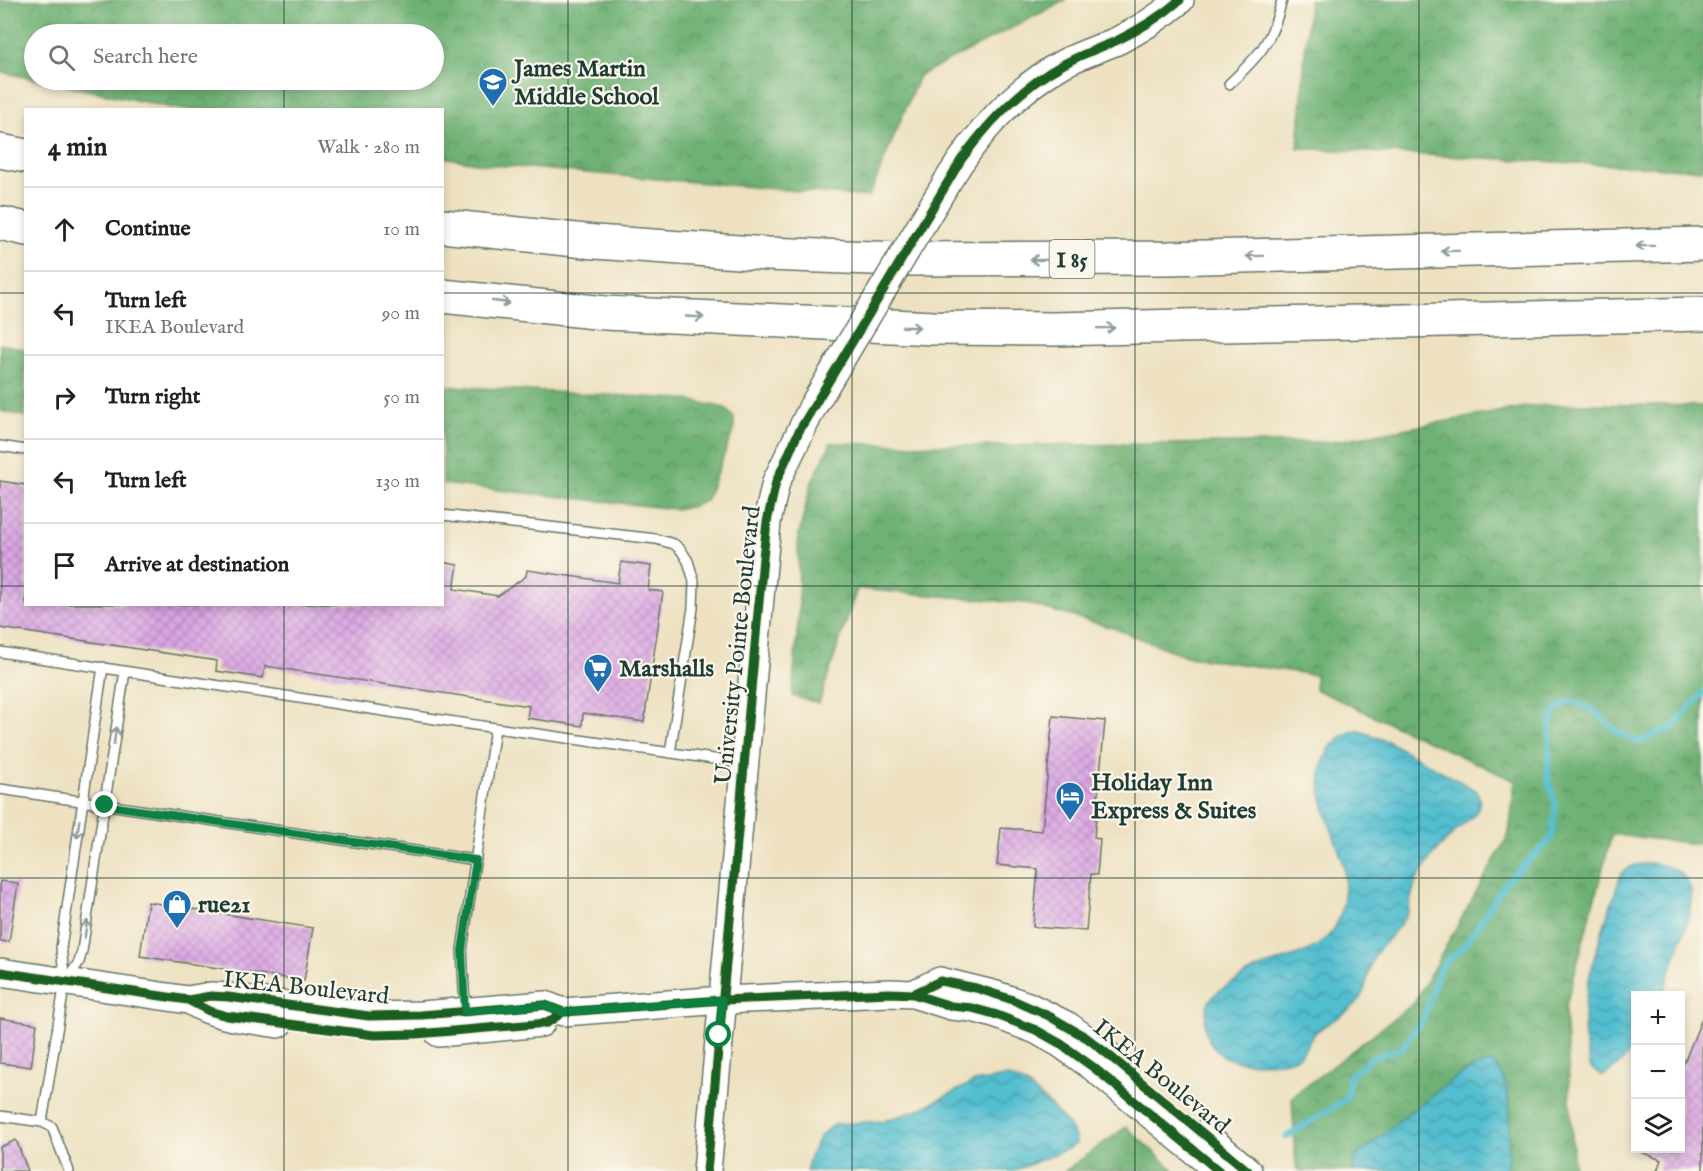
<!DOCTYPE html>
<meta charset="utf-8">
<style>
:root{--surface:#fff;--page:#f6f6f6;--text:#202124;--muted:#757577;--line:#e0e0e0}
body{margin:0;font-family:"IM FELL English",serif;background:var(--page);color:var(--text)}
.controls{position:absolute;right:18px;bottom:18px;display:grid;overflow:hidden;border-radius:0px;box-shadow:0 3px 9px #0003}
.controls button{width:54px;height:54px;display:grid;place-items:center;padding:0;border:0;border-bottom:2px solid var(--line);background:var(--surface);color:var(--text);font:30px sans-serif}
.stop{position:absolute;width:18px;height:18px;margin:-14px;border:4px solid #0b8043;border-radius:50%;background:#fff}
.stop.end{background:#0b8043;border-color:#fff;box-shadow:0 2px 6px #0008}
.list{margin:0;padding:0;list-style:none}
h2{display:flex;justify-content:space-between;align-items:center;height:78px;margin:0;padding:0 24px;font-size:26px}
h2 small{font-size:20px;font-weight:400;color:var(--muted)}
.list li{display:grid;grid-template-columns:39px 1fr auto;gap:18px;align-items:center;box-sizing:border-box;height:84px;padding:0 24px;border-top:2px solid var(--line)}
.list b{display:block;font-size:22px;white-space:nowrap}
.list p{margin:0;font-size:20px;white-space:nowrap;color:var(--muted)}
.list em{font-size:20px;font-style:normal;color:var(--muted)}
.icon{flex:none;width:33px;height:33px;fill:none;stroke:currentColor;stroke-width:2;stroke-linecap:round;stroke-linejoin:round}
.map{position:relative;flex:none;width:1703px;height:1171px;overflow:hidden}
.search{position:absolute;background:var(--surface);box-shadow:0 3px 9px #0003;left:24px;top:24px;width:420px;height:66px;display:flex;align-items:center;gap:15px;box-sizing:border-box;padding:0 21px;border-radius:33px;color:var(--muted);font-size:22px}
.panel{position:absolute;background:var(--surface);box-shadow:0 3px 9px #0003;left:24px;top:108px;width:420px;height:498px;border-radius:0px}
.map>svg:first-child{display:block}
.forest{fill:url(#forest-crowns);stroke:#467754;stroke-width:1.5;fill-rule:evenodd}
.water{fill:url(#water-waves);stroke:#397e82;stroke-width:1.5}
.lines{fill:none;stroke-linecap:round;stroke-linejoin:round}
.stream{stroke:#53becf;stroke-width:6}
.building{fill:url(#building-cross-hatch)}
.lane-casing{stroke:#677665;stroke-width:12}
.secondary-casing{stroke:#677665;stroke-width:30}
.highway-casing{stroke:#677665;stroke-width:36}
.lane{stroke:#fff;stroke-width:9}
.secondary{stroke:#fff;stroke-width:27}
.highway{stroke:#fff;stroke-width:33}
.secondary-bridge-casing{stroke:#677665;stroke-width:30;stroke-linecap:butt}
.secondary-bridge{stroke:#fff;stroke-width:27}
.cycleway-casing{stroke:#fbf7ec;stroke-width:13}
.cycleway{stroke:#1b5e20;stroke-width:9}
.oneway{stroke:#8f9e9a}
.route{stroke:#0b8043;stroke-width:8}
.grid{fill:none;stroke:#1f3d34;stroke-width:1.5;stroke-opacity:0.55}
.labels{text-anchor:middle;stroke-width:4.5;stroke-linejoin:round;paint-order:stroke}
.shield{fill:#fbf7ec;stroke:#61756b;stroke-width:1.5}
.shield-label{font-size:22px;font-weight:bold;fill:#1f3d34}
.poi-label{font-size:24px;font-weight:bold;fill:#1f3d34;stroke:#fbf7ec;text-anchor:start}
.street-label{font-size:24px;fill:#1f3d34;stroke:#fbf7ec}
</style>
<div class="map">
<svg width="1703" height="1171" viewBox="0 0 1703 1171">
<defs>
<pattern id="forest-crowns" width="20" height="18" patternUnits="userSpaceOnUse" patternTransform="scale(1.5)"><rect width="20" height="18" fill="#6eb174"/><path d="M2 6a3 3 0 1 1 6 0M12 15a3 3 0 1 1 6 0" fill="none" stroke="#5a9160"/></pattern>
<pattern id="water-waves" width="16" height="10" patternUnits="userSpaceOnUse" patternTransform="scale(1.5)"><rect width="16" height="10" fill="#53becf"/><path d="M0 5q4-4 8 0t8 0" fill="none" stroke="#449ca9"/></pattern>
<pattern id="building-cross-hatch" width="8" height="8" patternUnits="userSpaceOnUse" patternTransform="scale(1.5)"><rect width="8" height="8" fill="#dca6e5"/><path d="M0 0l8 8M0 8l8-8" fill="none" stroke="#b288ba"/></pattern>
</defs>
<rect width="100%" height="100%" fill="#fbf7ec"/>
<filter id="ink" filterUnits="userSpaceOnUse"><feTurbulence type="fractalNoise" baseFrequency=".0167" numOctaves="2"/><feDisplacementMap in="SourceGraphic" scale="12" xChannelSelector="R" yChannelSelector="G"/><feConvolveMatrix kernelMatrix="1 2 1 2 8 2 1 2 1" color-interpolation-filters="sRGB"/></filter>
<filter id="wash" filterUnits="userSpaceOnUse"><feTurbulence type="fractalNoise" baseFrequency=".008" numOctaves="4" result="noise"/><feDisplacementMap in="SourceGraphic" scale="24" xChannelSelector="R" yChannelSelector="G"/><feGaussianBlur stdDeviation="1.35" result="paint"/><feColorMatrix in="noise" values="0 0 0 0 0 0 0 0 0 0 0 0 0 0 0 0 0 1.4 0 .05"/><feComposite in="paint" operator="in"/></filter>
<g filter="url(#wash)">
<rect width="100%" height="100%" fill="#ede1c1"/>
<path class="forest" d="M 0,0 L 1066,0 L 919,76 L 869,197 L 482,164 L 443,157 L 442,110 L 178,109 L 0,72 ZM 34,34 L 434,34 L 434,80 L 34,80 Z
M 1309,0 L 1703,0 L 1703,170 L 1298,148 Z
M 0,344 L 25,349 L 25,416 L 0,411 Z
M 442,386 L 683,399 L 725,408 L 734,418 L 734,429 L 706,501 L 690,507 L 675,509 L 443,484 Z
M 1582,404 L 1703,406 L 1703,845 L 1612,834 L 1565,1009 L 1574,1171 L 1299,1171 L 1296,1168 L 1292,1097 L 1414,1003 L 1509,834 L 1515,781 L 1315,689 L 1315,675 L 1186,656 L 1113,628 L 1025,603 L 857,589 L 819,703 L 792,696 L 799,610 L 798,538 L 811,484 L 831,443 L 982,446 L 1331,442 L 1531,406 Z
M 1126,1127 L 1175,1171 L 1065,1171 Z"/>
<path class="water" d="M 1357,730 L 1387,741 L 1477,791 C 1479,797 1481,802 1478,808 C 1474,818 1464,823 1456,831 C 1442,844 1426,862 1417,880 C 1411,891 1411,905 1407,914 C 1399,930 1382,942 1374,957 C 1367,971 1368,988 1359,1000 C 1349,1014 1329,1021 1316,1032 C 1307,1041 1306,1054 1293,1059 C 1280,1064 1234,1065 1223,1056 C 1211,1046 1204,1036 1205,1021 C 1206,1014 1206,1006 1210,1000 C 1214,993 1225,987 1232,983 C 1241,978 1250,972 1259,968 C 1280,960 1304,956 1322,942 C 1340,928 1345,903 1345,881 C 1344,838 1303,795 1329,750 C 1336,738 1344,734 1357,730 Z
M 1654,863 C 1703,873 1694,900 1682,938 C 1675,957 1669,976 1663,995 L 1636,996 C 1636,1036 1642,1052 1603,1076 L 1591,1068 C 1570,1003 1602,936 1621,874 C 1630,864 1641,864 1654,863 Z
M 1490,1063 L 1496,1065 C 1517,1096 1508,1136 1507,1171 L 1353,1171 L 1356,1157 L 1405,1116 L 1454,1079 L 1477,1066 Z
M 1006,1077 C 1012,1079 1019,1080 1024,1084 C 1038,1093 1077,1127 1076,1144 L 1067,1149 L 1014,1171 L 806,1171 C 811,1152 817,1132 837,1124 L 884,1121 L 918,1110 L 974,1082 Z"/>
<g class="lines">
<path class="stream" d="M 1286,1137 L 1346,1099 L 1350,1076 L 1371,1058 L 1402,1048 L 1424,1018 L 1440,967 L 1466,944 L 1506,882 L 1551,839 L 1556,806 L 1548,780 L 1550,724 L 1556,709 L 1571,701 L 1590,708 L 1619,733 L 1638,742 L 1672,728 L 1703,693"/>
</g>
<g id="blocks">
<path class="building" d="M 0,481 L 26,485 L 26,604 L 442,604 L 442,562 L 458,565 L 454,589 L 498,596 L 526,576 L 527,570 L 618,583 L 621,562 L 651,566 L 648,590 L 663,592 L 644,722 L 583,713 L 582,726 L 527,718 L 529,706 L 265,666 L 263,678 L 216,671 L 217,661 L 0,628 Z
M 1053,716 L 1105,721 L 1094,838 L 1100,839 L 1097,875 L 1091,874 L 1086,931 L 1033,927 L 1038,869 L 997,865 L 1001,828 L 1042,831 Z
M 0,881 L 18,883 L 9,942 L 0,941 Z
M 148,902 L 313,928 L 304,981 L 140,956 Z
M 0,1018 L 37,1024 L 31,1067 L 0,1063 Z
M 1702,1018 L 1703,1171 L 1657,1171 L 1661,1160 L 1634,1149 L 1680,1149 L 1680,1073 Z
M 16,1140 L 28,1171 L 0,1171 L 0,1147 Z"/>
</g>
</g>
<g filter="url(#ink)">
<use href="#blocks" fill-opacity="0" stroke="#677665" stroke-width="1.5"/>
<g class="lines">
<g class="lane-casing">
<path id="lane" d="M 1229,84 C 1260,55 1272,42 1282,0
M 0,446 L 26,450
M 442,515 L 656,539 L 674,544 L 681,550 L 688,561 L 694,581 L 693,608 L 670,753
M 0,652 L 461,723 L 742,763
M 0,789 L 476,860
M 68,978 L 79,962 L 82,951 L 125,671
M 465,1008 L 462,950 L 495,728
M 0,1116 L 42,1122 L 65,982 L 61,948 L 103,667
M 42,1122 L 52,1127 L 69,1171"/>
</g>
<g class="secondary-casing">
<path id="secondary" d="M 947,182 C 977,134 1013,91 1064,63 C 1082,54 1101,48 1119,40 C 1141,29 1161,16 1180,0
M 0,972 L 188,1000 L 211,996 L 228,997 L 369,1016 L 421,1015 L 545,1005 L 563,1012 L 722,1000 L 890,993 L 913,994 L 951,1006 L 972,1008 L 994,1014 L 1036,1030 L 1061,1044 L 1093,1067 L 1219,1171
M 913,994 L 940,981 L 993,994 L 1028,1006 L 1068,1026 L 1117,1062
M 194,1003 C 219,1018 250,1019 278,1024
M 439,1033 L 541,1023
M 1204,1134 L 1248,1171
M 707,1171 L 767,522 L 776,482 L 813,406"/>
</g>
<g class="highway-casing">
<path id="highway" d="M 0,151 L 26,156
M 0,223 L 26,229
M 442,226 L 595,242 L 768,254 L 898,259 L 1168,258 L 1703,244
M 442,296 L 605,313 L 934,328 L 1054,329 L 1703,314"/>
</g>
<use href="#lane" class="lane"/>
<use href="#secondary" class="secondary"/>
<use href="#highway" class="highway"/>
<g class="secondary-bridge-casing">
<path id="secondary-bridge" d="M 813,406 L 947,182"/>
</g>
<use href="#secondary-bridge" class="secondary-bridge"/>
<g class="cycleway-casing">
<path id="cycleway" d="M 0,972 L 188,1000 L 211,996 L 228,997 L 369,1016 L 421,1015 L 545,1005 L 563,1012 L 722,1000 L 890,993 L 913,994 L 951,1006 L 972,1008 L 994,1014 L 1036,1030 L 1061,1044 L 1093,1067 L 1219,1171
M 913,994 L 940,981 L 976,988 L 1013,1000 L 1049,1016 L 1087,1038 L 1105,1052 L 1248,1171
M 188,1000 L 209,1011 L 227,1016 L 374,1035 L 417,1034 L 547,1023 L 563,1012
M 707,1171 L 763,558 L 767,522 L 776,482 L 799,431 L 961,160 C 989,121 1021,87 1064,64 C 1081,54 1100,48 1118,40 C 1141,29 1161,16 1180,0"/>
</g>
<use href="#cycleway" class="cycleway"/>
</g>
<defs><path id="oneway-shaft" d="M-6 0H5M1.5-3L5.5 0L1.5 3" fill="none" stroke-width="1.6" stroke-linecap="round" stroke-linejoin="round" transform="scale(1.5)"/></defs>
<g class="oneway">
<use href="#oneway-shaft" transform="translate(1645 246) rotate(179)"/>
<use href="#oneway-shaft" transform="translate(1450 251) rotate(179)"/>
<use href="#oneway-shaft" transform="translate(1255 256) rotate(179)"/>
<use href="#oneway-shaft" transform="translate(1039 260) rotate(179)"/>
<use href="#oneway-shaft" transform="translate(501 302) rotate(6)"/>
<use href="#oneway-shaft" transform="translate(695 317) rotate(3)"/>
<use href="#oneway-shaft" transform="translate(911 327) rotate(2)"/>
<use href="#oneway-shaft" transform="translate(1106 328) rotate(-1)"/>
<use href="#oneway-shaft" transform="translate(115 736) rotate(-82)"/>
<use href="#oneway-shaft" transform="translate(78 829) rotate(99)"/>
<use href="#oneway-shaft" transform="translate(86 929) rotate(-81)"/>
</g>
</g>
<g class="lines" filter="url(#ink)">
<path class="route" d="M 105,805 L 476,860 L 462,950 L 465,1012 L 545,1005 L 563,1012 L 722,1000 L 719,1035"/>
</g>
<path class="grid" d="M 284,0 L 284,34M 568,0 L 568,1171M 852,0 L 852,1171M 1135,0 L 1135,1171M 1419,0 L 1419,1171M 284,80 L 284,110M 0,293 L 26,293M 442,293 L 1703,293M 0,586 L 26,586M 442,586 L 1703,586M 284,604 L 284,1171M 0,878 L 1703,878"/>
<defs>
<g id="school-pin" transform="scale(1.5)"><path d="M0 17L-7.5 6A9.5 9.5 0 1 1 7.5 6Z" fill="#1f6fb2" stroke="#fbf7ec"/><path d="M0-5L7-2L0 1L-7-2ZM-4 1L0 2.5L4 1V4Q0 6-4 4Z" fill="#fff"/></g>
<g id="supermarket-pin" transform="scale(1.5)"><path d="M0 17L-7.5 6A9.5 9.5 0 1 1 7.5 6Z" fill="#1f6fb2" stroke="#fbf7ec"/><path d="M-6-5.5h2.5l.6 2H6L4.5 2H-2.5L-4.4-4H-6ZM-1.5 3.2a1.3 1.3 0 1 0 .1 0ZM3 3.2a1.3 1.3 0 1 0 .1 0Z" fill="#fff"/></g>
<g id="hotel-pin" transform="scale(1.5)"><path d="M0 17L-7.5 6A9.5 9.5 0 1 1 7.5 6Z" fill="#1f6fb2" stroke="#fbf7ec"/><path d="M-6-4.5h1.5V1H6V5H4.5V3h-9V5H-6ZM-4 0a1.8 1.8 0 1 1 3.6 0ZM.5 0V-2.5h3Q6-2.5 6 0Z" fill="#fff"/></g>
<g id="shop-pin" transform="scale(1.5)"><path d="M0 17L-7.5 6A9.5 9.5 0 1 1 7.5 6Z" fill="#1f6fb2" stroke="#fbf7ec"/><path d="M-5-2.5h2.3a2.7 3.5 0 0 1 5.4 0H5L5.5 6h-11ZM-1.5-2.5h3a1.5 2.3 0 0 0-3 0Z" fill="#fff"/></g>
</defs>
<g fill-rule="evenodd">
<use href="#school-pin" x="493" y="82"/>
<use href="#supermarket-pin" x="598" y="668"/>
<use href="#hotel-pin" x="1070" y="796"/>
<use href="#shop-pin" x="177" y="904"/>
</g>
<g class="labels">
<rect class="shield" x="1049.5" y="240" width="45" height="38" rx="4.5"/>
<g class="shield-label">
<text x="1072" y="267">I 85</text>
</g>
<g class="poi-label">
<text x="514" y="76">James Martin<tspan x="514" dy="28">Middle School</tspan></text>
<text x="619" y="676">Marshalls</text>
<text x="1091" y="790">Holiday Inn<tspan x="1091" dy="28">Express &amp; Suites</tspan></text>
<text x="198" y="912">rue21</text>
</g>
<g class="street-label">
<text transform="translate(737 645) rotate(-84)" y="8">University Pointe Boulevard</text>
<text transform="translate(306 987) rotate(6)" y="8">IKEA Boulevard</text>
<text transform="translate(1162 1076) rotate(39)" y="8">IKEA Boulevard</text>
</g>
</g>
</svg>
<div class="controls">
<button>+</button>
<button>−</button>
<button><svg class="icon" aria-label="layers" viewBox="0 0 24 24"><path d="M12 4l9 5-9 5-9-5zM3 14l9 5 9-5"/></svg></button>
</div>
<div class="stop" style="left:719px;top:1035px"></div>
<div class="stop end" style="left:105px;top:805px"></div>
<div class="search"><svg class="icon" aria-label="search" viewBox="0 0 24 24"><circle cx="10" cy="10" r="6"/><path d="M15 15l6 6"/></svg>Search here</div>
<section class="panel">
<h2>4 min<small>Walk · 280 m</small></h2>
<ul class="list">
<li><svg class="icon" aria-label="ahead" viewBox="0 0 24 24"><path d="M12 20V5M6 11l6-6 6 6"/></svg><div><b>Continue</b></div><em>10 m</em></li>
<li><svg class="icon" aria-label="left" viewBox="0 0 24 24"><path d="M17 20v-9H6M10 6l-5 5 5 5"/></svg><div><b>Turn left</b><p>IKEA Boulevard</p></div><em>90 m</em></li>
<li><svg class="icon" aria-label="right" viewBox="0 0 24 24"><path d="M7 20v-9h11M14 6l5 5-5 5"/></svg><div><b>Turn right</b></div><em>50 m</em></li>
<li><svg class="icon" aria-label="left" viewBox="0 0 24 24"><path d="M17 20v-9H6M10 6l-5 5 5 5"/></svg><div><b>Turn left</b></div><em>130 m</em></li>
<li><svg class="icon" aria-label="arrive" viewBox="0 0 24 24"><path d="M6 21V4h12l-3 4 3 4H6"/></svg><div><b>Arrive at destination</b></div></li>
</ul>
</section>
</div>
